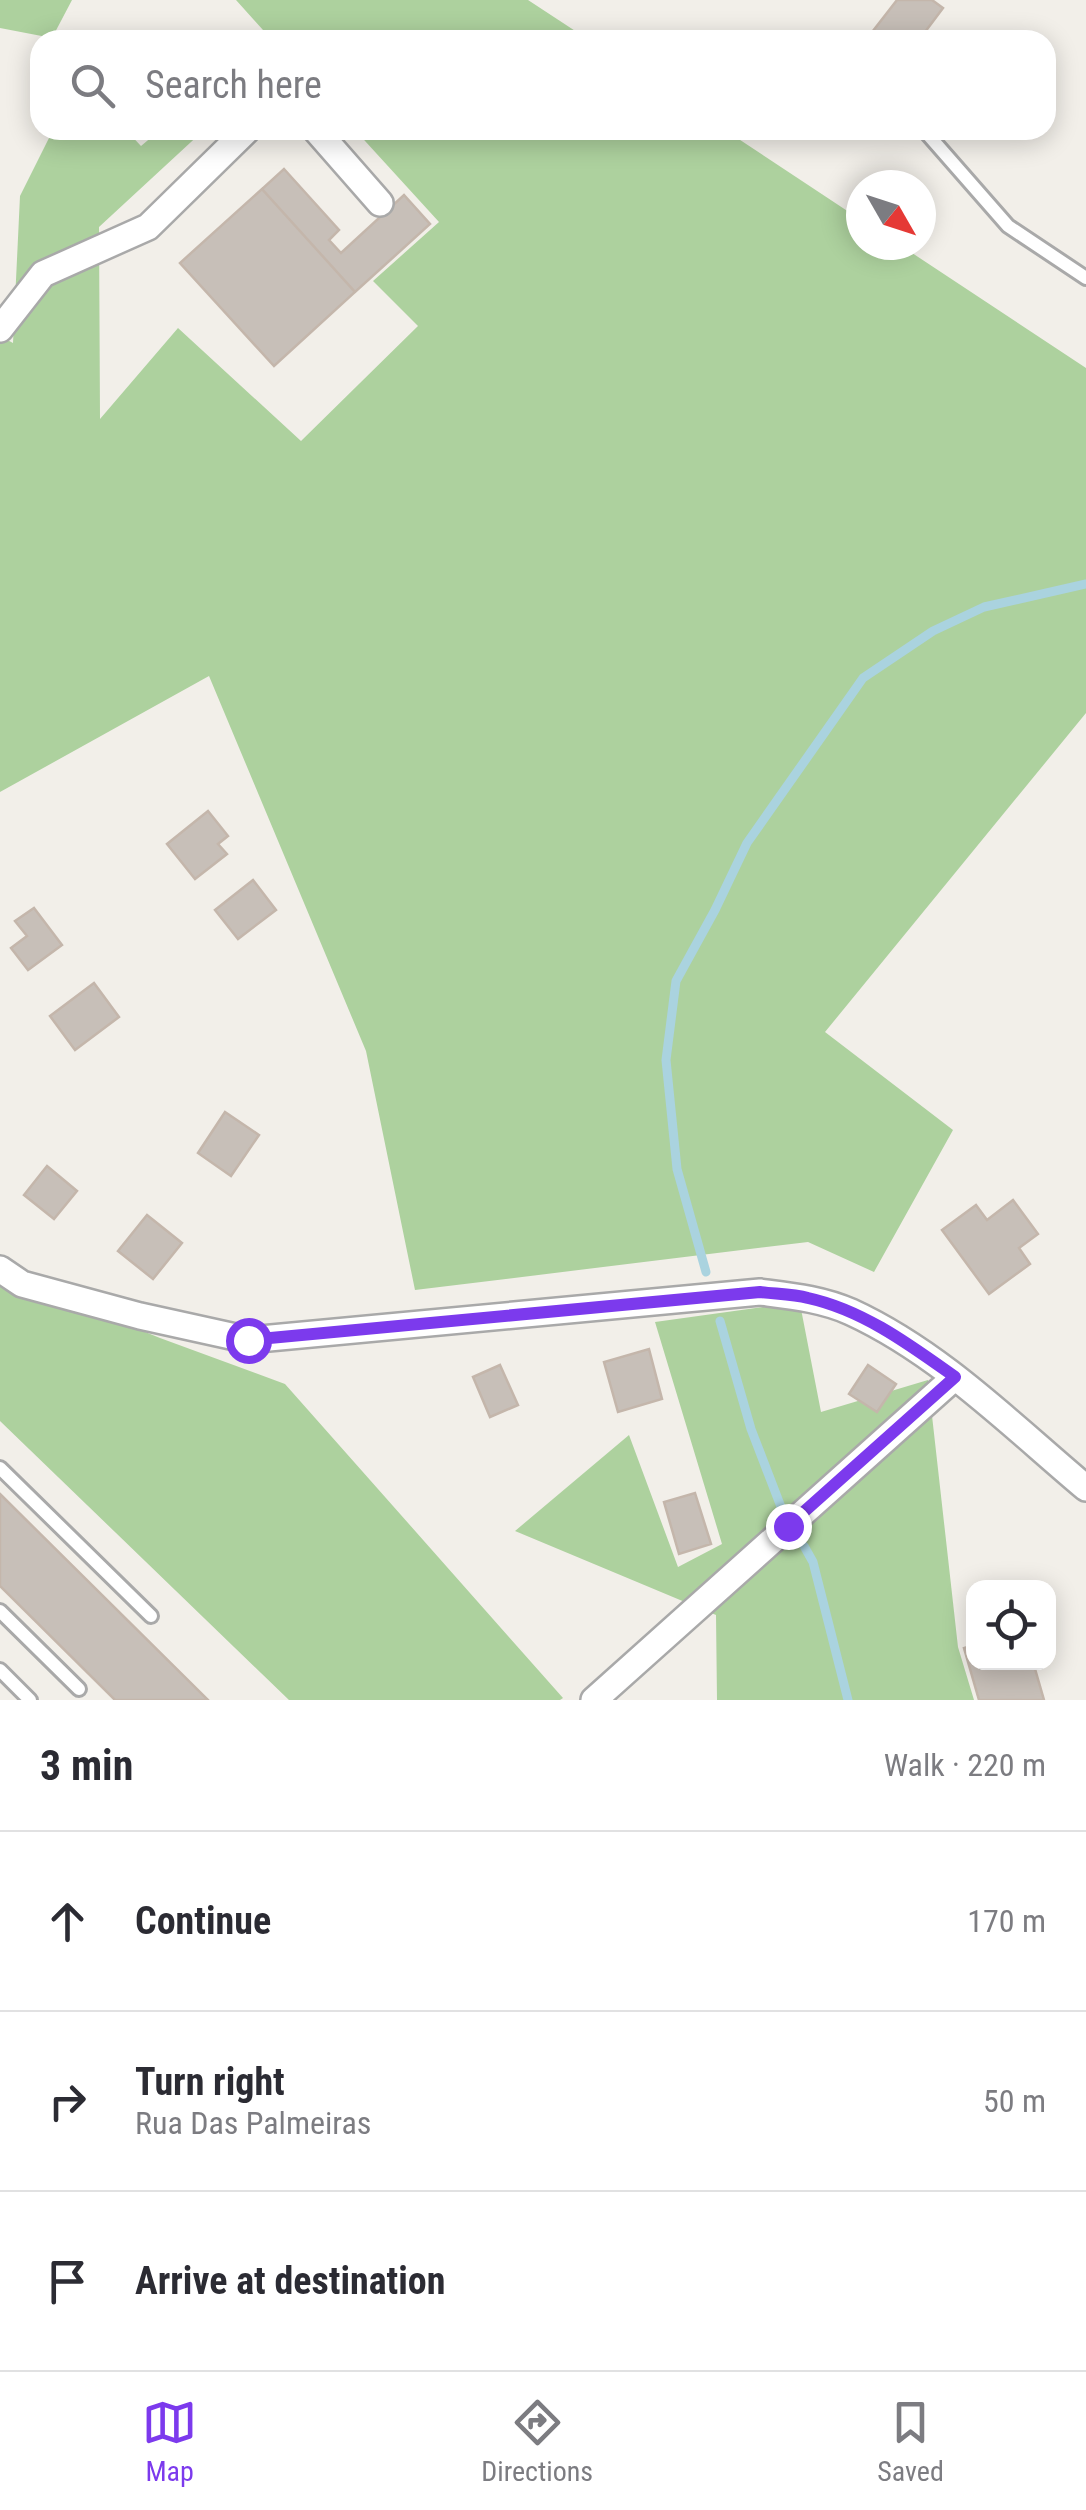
<!DOCTYPE html>
<meta charset="utf-8">
<style>
:root{--surface:#fff;--page:#f2f2f3;--text:#2b2b33;--muted:#7c7c81;--line:#e1e1e2;--accent:#7c3aed}
body{margin:0;font-family:"Roboto Condensed",sans-serif;background:var(--page);color:var(--text)}
.controls{position:absolute;right:30px;bottom:30px;display:grid;overflow:hidden;border-radius:20px;box-shadow:0 5px 25px #0003}
.controls button{width:90px;height:90px;display:grid;place-items:center;padding:0;border:0;border-bottom:2px solid var(--line);background:var(--surface);color:var(--text);font:50px sans-serif}
.compass{position:absolute;left:846px;top:170px;width:90px;height:90px;border-radius:50%;background:var(--surface);box-shadow:0 5px 25px #0003;rotate:129deg}
.stop{position:absolute;width:30px;height:30px;margin:-22px;border:8px solid #7c3aed;border-radius:50%;background:#fff}
.stop.end{background:#7c3aed;border-color:#fff;box-shadow:0 2px 10px #0008}
.list{margin:0;padding:0;list-style:none}
h2{display:flex;justify-content:space-between;align-items:center;height:130px;margin:0;padding:0 40px;font-size:42px}
h2 small{font-size:32px;font-weight:400;color:var(--muted)}
.list li{display:grid;grid-template-columns:65px 1fr auto;gap:30px;align-items:center;box-sizing:border-box;height:180px;padding:0 40px;border-top:2px solid var(--line)}
.list b{display:block;font-size:38px;white-space:nowrap}
.list p{margin:0;font-size:32px;white-space:nowrap;color:var(--muted)}
.list em{font-size:32px;font-style:normal;color:var(--muted)}
.icon{flex:none;width:55px;height:55px;fill:none;stroke:currentColor;stroke-width:2;stroke-linecap:round;stroke-linejoin:round}
.map{position:relative;flex:none;width:1086px;height:1700px;overflow:hidden}
.search{position:absolute;background:var(--surface);box-shadow:0 5px 25px #0003;left:30px;right:30px;top:30px;height:110px;display:flex;align-items:center;gap:25px;box-sizing:border-box;padding:0 35px;border-radius:30px;color:var(--muted);font-size:38px}
.sheet{height:670px;background:var(--surface)}
nav{display:flex;justify-content:space-around;align-items:center;box-sizing:border-box;height:140px;border-top:2px solid var(--line);background:var(--surface);font-size:28px;color:var(--muted)}
nav a{display:grid;justify-items:center;gap:5px}
nav .on{color:var(--accent)}
.map>svg:first-child{display:block}
.forest{fill:#add19e}
.lines{fill:none;stroke-linecap:round;stroke-linejoin:round}
.stream{stroke:#aad3df;stroke-width:9}
.building{fill:#c7bfb8;stroke:#c4b6ab;stroke-width:2.5}
.service-casing{stroke:#a9a9a9;stroke-width:18}
.minor-casing{stroke:#a9a9a9;stroke-width:30}
.service{stroke:#fff;stroke-width:12}
.minor{stroke:#fff;stroke-width:25}
.route{stroke:#7c3aed;stroke-width:12}
</style>
<div class="map">
<svg width="1086" height="1700" viewBox="0 0 1086 1700">
<rect width="100%" height="100%" fill="#f2efe9"/>
<path class="forest" d="M 0,0 L 72,0 L 52,38 L 0,28 Z
M 236,0 L 528,0 L 589,40 L 272,40 Z
M 53,130 L 126,130 L 141,146 L 160,130 L 204,130 L 99,227 L 100,419 L 178,328 L 301,441 L 418,326 L 373,281 L 439,222 L 355,130 L 725,130 L 861,220 L 861,245 L 900,245 L 1086,368 L 1086,713 L 825,1032 L 953,1130 L 874,1272 L 808,1242 L 415,1290 L 366,1051 L 209,676 L 0,792 L 0,336 L 13,343 L 20,196 Z
M 0,1273 L 160,1338 L 285,1384 L 563,1698 L 560,1700 L 289,1700 L 0,1421 Z
M 763,1307 L 801,1309 L 821,1412 L 928,1380 L 958,1647 L 974,1700 L 717,1700 L 716,1615 L 515,1531 L 629,1435 L 678,1567 L 722,1544 L 655,1322 Z"/>
<g class="lines">
<path class="stream" d="M 706,1272 L 677,1169 L 666,1060 L 676,981 L 715,910 L 747,843 L 863,678 L 933,631 L 984,607 L 1086,584
M 720,1321 L 751,1429 L 783,1512
M 804,1546 L 813,1562 L 848,1700"/>
</g>
<path class="building" d="M 897,0 L 932,0 L 943,8 L 919,40 L 874,40 L 869,36 Z
M 967,34 L 982,34 L 998,40 L 952,40 Z
M 284,169 L 339,230 L 329,240 L 341,253 L 404,195 L 430,224 L 355,292 L 262,189 Z
M 262,189 L 355,292 L 274,366 L 180,263 Z
M 208,811 L 228,836 L 218,844 L 227,854 L 195,879 L 167,844 Z
M 253,880 L 276,910 L 238,939 L 215,910 Z
M 34,908 L 62,945 L 28,970 L 11,948 L 27,936 L 15,921 Z
M 94,983 L 119,1017 L 75,1050 L 50,1016 Z
M 225,1112 L 259,1135 L 231,1176 L 198,1153 Z
M 47,1166 L 77,1191 L 54,1219 L 24,1195 Z
M 1013,1200 L 1038,1234 L 1019,1248 L 1030,1264 L 989,1294 L 942,1230 L 976,1205 L 987,1220 Z
M 147,1215 L 182,1243 L 153,1279 L 118,1251 Z
M 649,1349 L 662,1399 L 618,1412 L 604,1362 Z
M 500,1365 L 518,1405 L 490,1417 L 473,1377 Z
M 868,1365 L 896,1384 L 877,1412 L 849,1394 Z
M 695,1493 L 711,1544 L 679,1554 L 664,1502 Z
M 0,1494 L 208,1700 L 115,1700 L 0,1586 Z
M 974,1645 L 974,1662 L 1033,1662 L 1044,1700 L 979,1700 L 964,1648 Z"/>
<g class="lines">
<g class="service-casing">
<path id="service" d="M 924,130 L 1008,226 L 1086,278
M 0,1468 L 151,1616
M 0,1611 L 79,1689
M 0,1670 L 30,1700"/>
</g>
<g class="minor-casing">
<path id="minor" d="M 316,130 L 380,203
M 0,329 L 43,274 L 148,227 L 247,130
M 0,1269 L 22,1284 L 140,1316 L 249,1340 L 760,1292 C 791,1296 822,1299 851,1312 C 940,1353 1012,1426 1086,1488
M 594,1700 L 955,1377"/>
</g>
<use href="#service" class="service"/>
<use href="#minor" class="minor"/>
</g>
<g class="lines">
<path class="route" d="M 248,1340 L 760,1292 C 776,1294 793,1294 808,1298 C 863,1310 910,1345 955,1377 L 788,1526"/>
</g>
</svg>
<div class="controls">
<button><svg class="icon" aria-label="locate" viewBox="0 0 24 24"><circle cx="12" cy="12" r="6"/><path d="M12 2v4M12 18v4M2 12h4M18 12h4"/></svg></button>
</div>
<svg class="compass" viewBox="-18 -18 36 36"><path d="M0-13l5 13h-10z" fill="#e53935"/><path d="M0 13l5-13h-10z" fill="#7c7c81"/></svg>
<div class="stop" style="left:248px;top:1340px"></div>
<div class="stop end" style="left:788px;top:1526px"></div>
<div class="search"><svg class="icon" aria-label="search" viewBox="0 0 24 24"><circle cx="10" cy="10" r="6"/><path d="M15 15l6 6"/></svg>Search here</div>
</div>
<section class="sheet">
<h2>3 min<small>Walk · 220 m</small></h2>
<ul class="list">
<li><svg class="icon" aria-label="ahead" viewBox="0 0 24 24"><path d="M12 20V5M6 11l6-6 6 6"/></svg><div><b>Continue</b></div><em>170 m</em></li>
<li><svg class="icon" aria-label="right" viewBox="0 0 24 24"><path d="M7 20v-9h11M14 6l5 5-5 5"/></svg><div><b>Turn right</b><p>Rua Das Palmeiras</p></div><em>50 m</em></li>
<li><svg class="icon" aria-label="arrive" viewBox="0 0 24 24"><path d="M6 21V4h12l-3 4 3 4H6"/></svg><div><b>Arrive at destination</b></div></li>
</ul>
</section>
<nav>
<a class="on"><svg class="icon" aria-label="map" viewBox="0 0 24 24"><path d="M3 6l6-2 6 2 6-2v14l-6 2-6-2-6 2zM9 4v14M15 6v14"/></svg>Map</a>
<a><svg class="icon" aria-label="directions" viewBox="0 0 24 24"><path d="M12 3l9 9-9 9-9-9zM9 14v-3h6M13 9l2 2-2 2"/></svg>Directions</a>
<a><svg class="icon" aria-label="saved" viewBox="0 0 24 24"><path d="M7 4h10v16l-5-4-5 4z"/></svg>Saved</a>
</nav>
